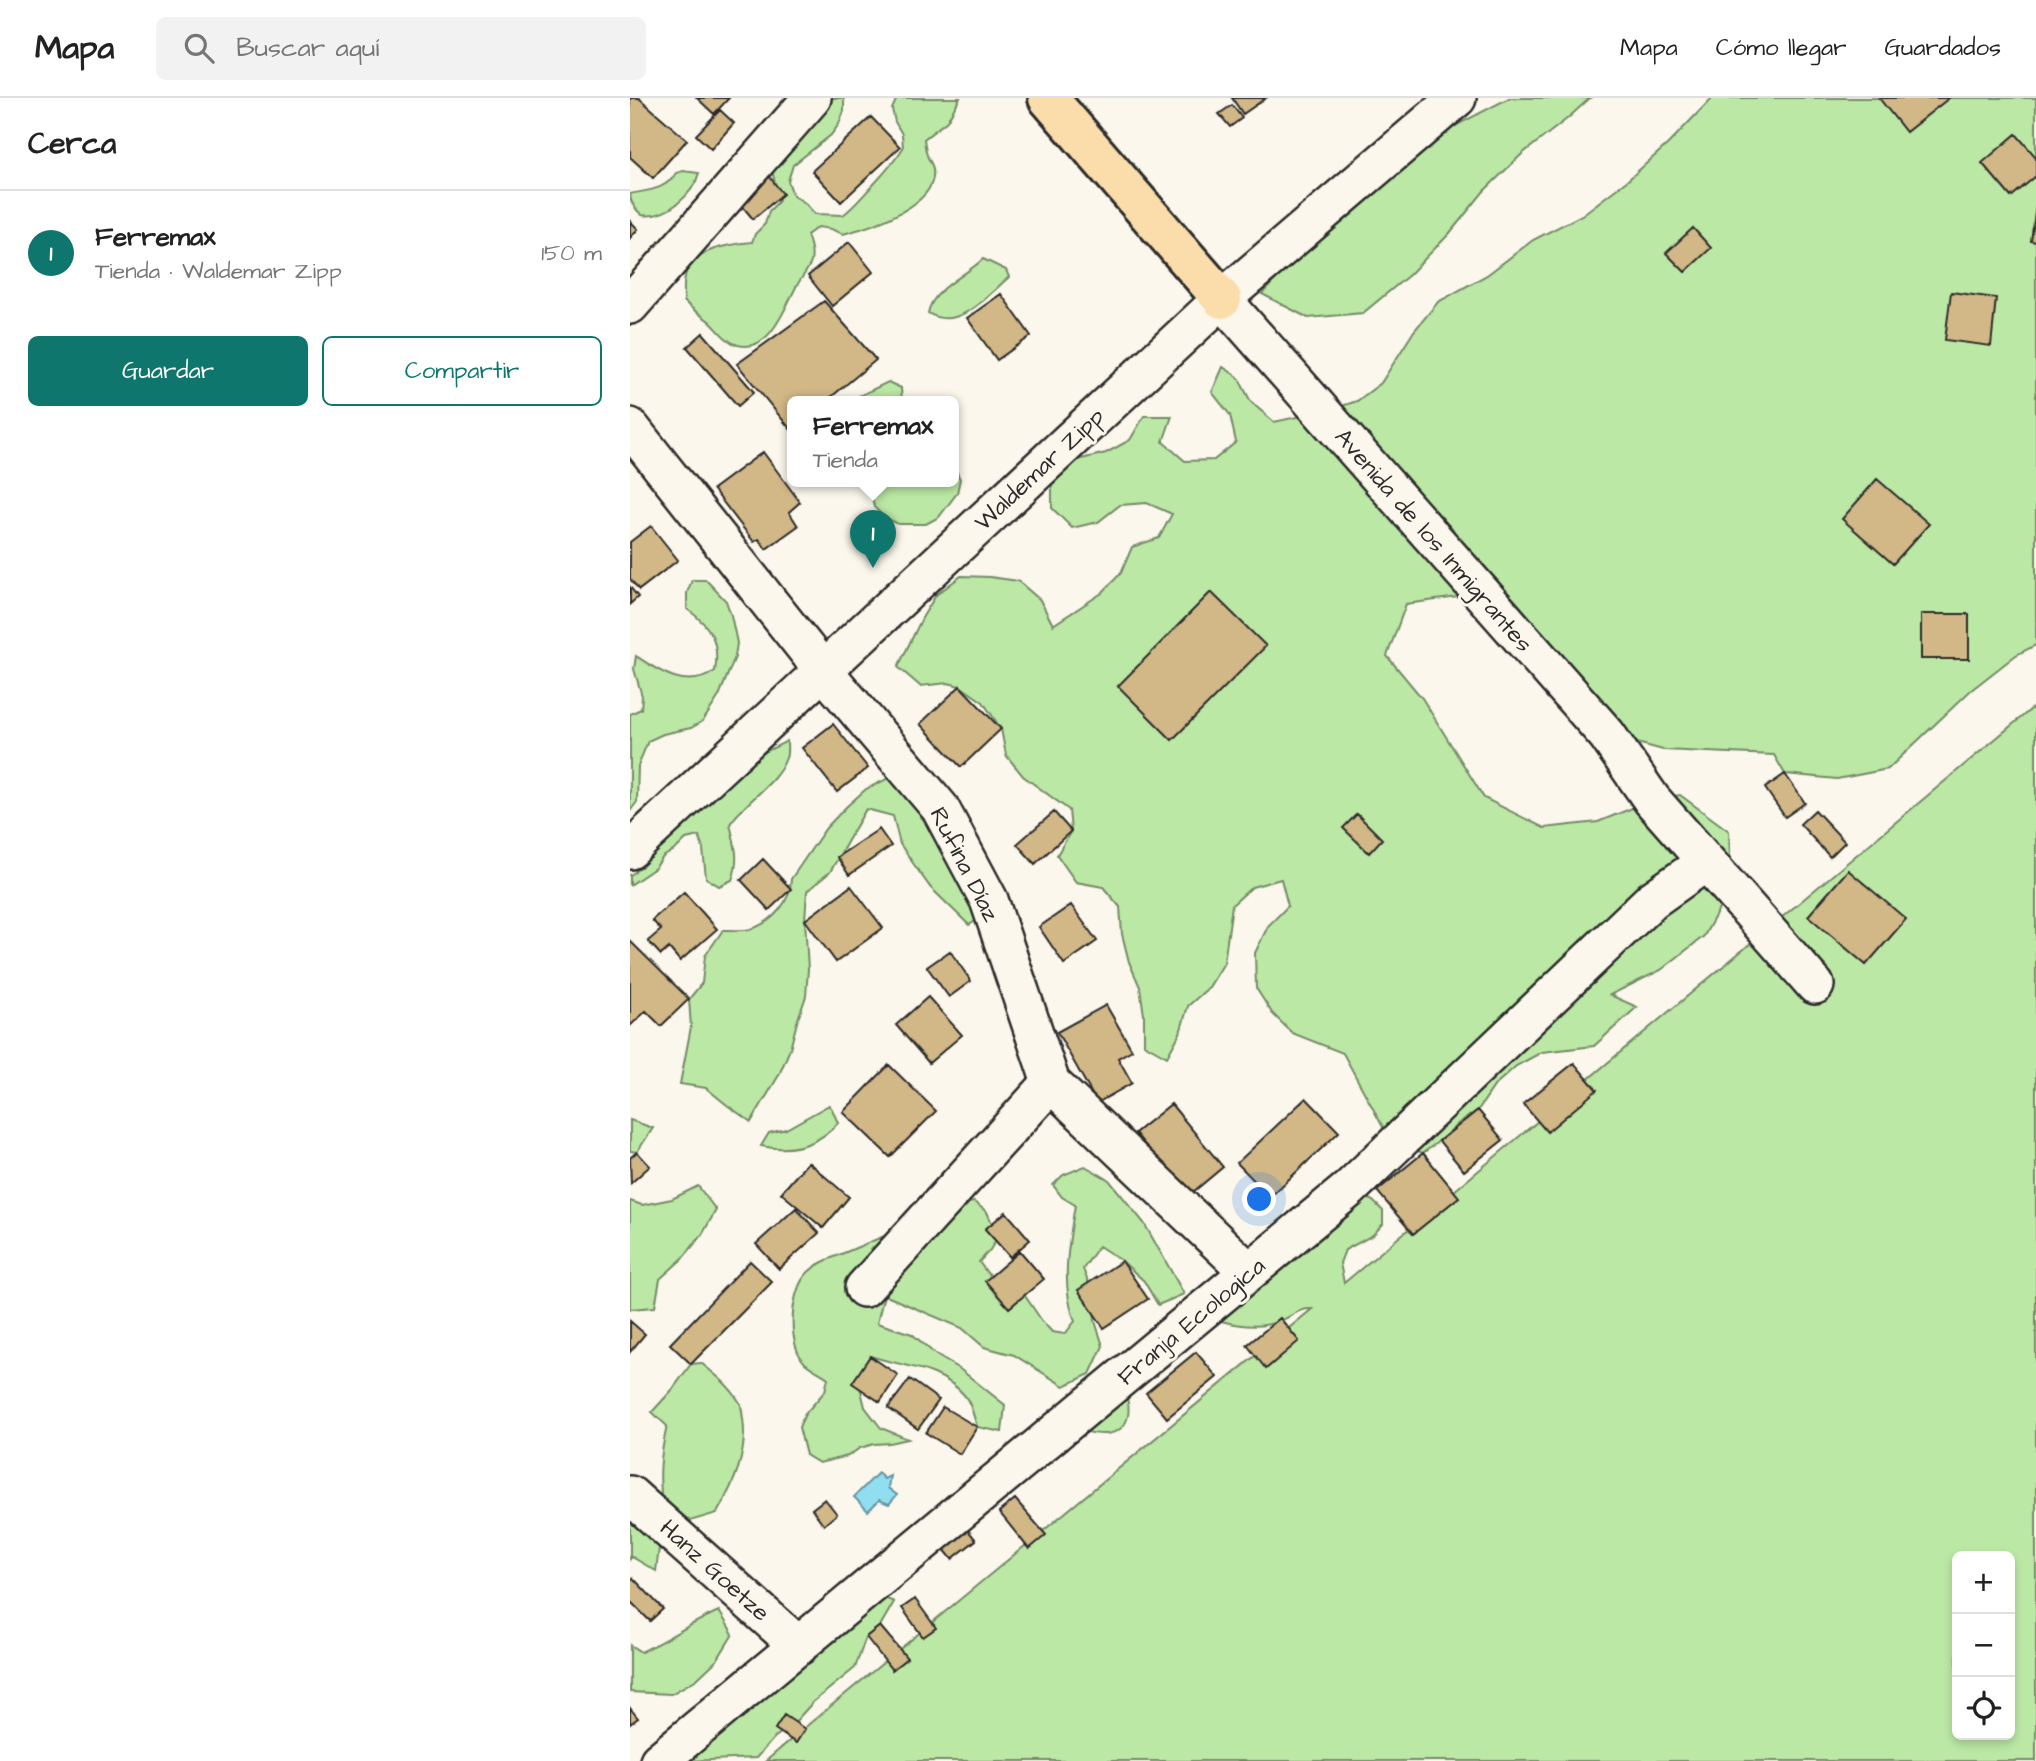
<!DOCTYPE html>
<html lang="es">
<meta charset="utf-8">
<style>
:root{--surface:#fff;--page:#f2f2f2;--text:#222;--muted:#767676;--line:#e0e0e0;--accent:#0f766e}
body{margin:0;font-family:"Architects Daughter",sans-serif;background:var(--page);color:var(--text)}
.controls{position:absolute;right:21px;bottom:21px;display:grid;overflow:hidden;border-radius:10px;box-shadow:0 4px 10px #0003}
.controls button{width:63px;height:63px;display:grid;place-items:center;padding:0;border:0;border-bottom:2px solid var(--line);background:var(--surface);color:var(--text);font:35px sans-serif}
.you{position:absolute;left:630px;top:1102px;width:24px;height:24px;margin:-18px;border:5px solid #fff;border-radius:50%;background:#1a73e8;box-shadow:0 0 0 10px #1a73e833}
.badge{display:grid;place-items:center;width:46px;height:46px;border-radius:50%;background:var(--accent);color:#fff;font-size:23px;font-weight:700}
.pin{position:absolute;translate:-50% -58px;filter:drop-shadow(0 2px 4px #0008)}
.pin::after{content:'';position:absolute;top:37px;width:24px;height:21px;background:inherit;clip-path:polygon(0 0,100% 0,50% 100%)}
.popup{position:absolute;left:157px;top:298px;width:172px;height:91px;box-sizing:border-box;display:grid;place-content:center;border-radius:10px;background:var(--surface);filter:drop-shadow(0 2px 5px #0005);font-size:23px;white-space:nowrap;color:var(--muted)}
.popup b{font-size:26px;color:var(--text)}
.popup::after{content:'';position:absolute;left:50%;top:100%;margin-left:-14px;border:14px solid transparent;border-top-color:var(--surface)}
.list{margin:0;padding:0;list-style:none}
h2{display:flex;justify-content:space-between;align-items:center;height:91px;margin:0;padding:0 28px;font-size:30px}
h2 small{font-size:23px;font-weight:400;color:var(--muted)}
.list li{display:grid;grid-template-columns:46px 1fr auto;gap:21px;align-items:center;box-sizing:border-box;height:126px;padding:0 28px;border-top:2px solid var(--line)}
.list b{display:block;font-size:26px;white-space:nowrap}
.list p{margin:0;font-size:23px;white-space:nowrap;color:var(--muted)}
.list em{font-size:23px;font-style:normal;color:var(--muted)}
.actions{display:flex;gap:14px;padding:21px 28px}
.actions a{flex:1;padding:16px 0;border:2px solid var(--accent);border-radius:10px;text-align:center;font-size:24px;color:var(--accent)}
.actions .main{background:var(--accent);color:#fff}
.icon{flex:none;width:38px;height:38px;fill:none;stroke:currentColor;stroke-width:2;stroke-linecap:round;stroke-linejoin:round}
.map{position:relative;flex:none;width:1406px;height:1663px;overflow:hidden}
header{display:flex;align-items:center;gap:42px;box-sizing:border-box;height:98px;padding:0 35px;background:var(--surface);border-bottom:2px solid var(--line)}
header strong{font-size:33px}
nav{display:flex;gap:38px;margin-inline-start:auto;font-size:24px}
.search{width:490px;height:63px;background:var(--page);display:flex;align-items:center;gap:18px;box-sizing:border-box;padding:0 24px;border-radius:10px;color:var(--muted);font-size:26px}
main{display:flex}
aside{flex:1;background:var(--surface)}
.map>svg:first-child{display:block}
.green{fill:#bce8a5;stroke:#748a68;stroke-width:2;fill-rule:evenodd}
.water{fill:#91def1;stroke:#6896a2;stroke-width:2}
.building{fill:#d2b787;stroke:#2b2b2b;stroke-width:2}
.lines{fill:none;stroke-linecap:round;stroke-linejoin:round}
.minor-casing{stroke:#2b2b2b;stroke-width:42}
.major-casing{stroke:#2b2b2b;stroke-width:44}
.minor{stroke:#fbf7ec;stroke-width:37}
.major{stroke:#fbddab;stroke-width:38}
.labels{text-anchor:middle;stroke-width:6;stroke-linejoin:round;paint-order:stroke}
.street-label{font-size:24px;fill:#2b2b2b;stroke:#fbf7ec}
</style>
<header>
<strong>Mapa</strong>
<div class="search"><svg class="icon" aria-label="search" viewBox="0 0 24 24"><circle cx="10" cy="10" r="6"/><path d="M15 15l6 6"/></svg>Buscar aquí</div>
<nav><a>Mapa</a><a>Cómo llegar</a><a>Guardados</a></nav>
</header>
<main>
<aside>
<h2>Cerca<small></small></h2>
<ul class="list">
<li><span class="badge">1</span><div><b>Ferremax</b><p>Tienda · Waldemar Zipp</p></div><em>150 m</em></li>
</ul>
<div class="actions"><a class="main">Guardar</a><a>Compartir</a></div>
</aside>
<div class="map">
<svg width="1406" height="1663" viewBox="0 0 1406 1663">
<rect width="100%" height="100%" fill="#fbf7ec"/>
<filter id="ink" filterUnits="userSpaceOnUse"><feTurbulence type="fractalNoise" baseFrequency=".0143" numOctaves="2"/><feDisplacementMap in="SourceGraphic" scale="14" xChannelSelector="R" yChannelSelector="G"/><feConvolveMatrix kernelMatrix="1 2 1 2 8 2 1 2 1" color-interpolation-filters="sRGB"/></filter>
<g filter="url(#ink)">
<path class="green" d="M 181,0 L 214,0 L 214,13 L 209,26 L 201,37 L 163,67 L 158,83 L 163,97 L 175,105 L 185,116 L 213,117 C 225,108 234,96 245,85 C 256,73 265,63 273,50 L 272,36 L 265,24 L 262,11 L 267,0 L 330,0 L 317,23 L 294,41 C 295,46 295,52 297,57 C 298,62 303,66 303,72 C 308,108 240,129 213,136 L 201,131 L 188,129 L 177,137 C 180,146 183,154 181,164 C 178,173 169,182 165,191 C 154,212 139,255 108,247 C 96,244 88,231 79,223 C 70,216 61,211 54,203 C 54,194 53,183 56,175 C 63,151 101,146 122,144 L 125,136 L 135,126 L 139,113 L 149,103 L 143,76 L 137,64 Z
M 879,0 L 960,0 L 938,20 L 892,56 L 854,93 L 819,136 L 779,177 L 733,215 L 678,220 L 632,196 L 670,155 L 695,139 L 724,91 L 819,31 Z
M 1082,0 L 1406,0 L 1406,547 L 1386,557 L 1340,593 L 1258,671 L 1207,681 L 1155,676 L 1144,657 L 1033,652 L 977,637 L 836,498 L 776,506 L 757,558 L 792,600 L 854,700 L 914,730 L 968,724 L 1022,702 L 1050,697 L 1099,733 L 1101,789 L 1074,838 L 1031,872 L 980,897 L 1007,909 L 964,948 L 912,954 L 886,968 L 865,987 L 848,1012 L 830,1024 L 809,1043 L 793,1055 L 761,1044 L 713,955 L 662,935 L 642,915 L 626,890 L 625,855 L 638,828 L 658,808 L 651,781 L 622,789 L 602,807 L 594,865 L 579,889 L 558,908 L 550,935 L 537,959 L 514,946 L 514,917 L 510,889 L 499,864 L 492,836 L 490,809 L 473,789 L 446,784 L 427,757 L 441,733 L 439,712 L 393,678 L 376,657 L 371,631 L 353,604 L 330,588 L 318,585 L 290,588 L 268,569 L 292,520 L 306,497 L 331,478 L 360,479 L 388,483 L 410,502 L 423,527 L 472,495 L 491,475 L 502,449 L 529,440 L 542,416 L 517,405 L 490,407 L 468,424 L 442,430 L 422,410 L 422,382 L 447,362 L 476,355 L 500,342 L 514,318 L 542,318 L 533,344 L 555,363 L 584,362 L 606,344 L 600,317 L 582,294 L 593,269 L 608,279 L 621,304 L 644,324 L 700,312 L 727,303 L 751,285 L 784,233 L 808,204 L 857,177 L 903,142 L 952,117 L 998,82 L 1039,45 Z
M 53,73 L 69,75 C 63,97 36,121 12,117 C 6,112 0,105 0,96 C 18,92 36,92 46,75 Z
M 353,161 L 376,172 L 379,179 C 358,197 328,234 298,215 C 302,191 337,177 353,161 Z
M 258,284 L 271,290 L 272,304 L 217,304 Z
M 324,368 L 330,381 L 327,395 L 309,419 L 296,426 L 268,426 L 254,419 L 244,409 L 239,384 L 324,384 Z
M 62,482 L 76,482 L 96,503 L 101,517 L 107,545 L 105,559 L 89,598 L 73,623 L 61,630 L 33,636 L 18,643 L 8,668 L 7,704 L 0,713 L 0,616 L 11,611 L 12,598 L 4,571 L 6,558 C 30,574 57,593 85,573 C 90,544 81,528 57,511 L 57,495 Z
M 1406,607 L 1406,1663 L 136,1663 L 179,1626 L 682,1211 C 668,1210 665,1217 652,1222 C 633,1231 610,1228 591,1223 L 594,1209 L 731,1097 L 743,1103 L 753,1113 L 753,1126 L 743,1137 L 715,1152 L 710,1165 L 714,1185 ZM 1327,1458 L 1380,1458 L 1380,1637 L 1327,1637 Z
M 157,643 C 157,649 158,655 156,660 C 147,686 114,704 100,726 C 105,748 110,760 102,782 L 89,788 L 76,780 L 73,751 L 69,738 L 56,741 L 46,751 L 33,759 L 25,770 L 0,787 L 0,777 L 5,774 L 14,760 L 119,662 Z
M 263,678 L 290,690 L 362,813 L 339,827 L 300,789 L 285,768 L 270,746 L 263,718 L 236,711 L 200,774 L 177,793 L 175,822 L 178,871 L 176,898 L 167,924 L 160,951 L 149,977 L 121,1024 L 97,1007 L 76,990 L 50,986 L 61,929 L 59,901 L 72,885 L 75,858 L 93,832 C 101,832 113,833 121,831 C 143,824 161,804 161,781 L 196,730 L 216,709 L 236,691 Z
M 199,1007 L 202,1011 L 208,1025 C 187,1048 160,1054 131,1048 L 139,1035 L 156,1031 Z
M 0,1022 L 23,1030 L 7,1054 L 0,1053 Z
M 455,1068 L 479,1082 L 514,1125 L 554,1196 L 528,1207 L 514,1183 L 492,1163 L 469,1148 L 453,1171 L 463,1196 L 465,1223 L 473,1248 L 460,1276 L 434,1288 L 384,1257 L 354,1249 L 332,1230 L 254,1197 L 247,1225 L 282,1236 L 306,1257 L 331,1272 L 375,1307 L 372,1334 L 347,1329 C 344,1319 341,1305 335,1298 C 311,1269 273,1269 240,1258 L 228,1281 L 235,1309 L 251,1330 L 278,1341 L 260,1345 L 244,1346 L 230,1350 L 218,1358 L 189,1365 L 176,1357 L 169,1329 L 175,1316 L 195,1293 L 198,1280 C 191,1275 182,1271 175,1265 C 157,1247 160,1196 175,1178 C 181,1170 188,1166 197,1162 L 331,1106 L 344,1104 L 357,1114 L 368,1139 L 360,1152 L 349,1164 L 358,1176 L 387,1186 L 412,1223 L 422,1234 L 435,1236 L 445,1223 C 430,1186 439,1145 445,1107 L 432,1099 L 423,1087 L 433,1077 Z
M 68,1088 L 86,1112 L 72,1137 L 52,1161 L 30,1181 L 25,1209 L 0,1211 L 0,1103 L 12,1107 L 42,1101 Z
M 71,1265 C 86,1277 100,1288 110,1305 C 112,1309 112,1315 113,1321 C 118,1355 104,1386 87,1415 L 60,1423 L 33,1411 C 28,1379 30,1358 37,1328 L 22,1314 L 42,1292 L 61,1266 Z
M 495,1294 C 502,1313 500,1333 476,1336 C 466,1337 453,1333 443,1331 Z
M 0,1421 L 30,1443 L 26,1473 L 2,1459 L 0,1461 Z
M 238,1493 L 264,1504 L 250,1528 L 236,1539 L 225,1570 L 183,1604 L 165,1624 L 144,1640 L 126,1660 L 58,1663 Z
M 89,1513 L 103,1536 L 87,1562 L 67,1581 L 41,1596 L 0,1594 L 0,1547 L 11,1554 C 38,1541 61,1525 89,1513 Z"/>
<path class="water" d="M 248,1375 L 254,1381 L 260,1378 L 258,1390 L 267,1397 L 259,1406 L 249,1402 L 238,1413 L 224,1399 Z"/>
<path class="building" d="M 0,0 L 9,0 L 57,42 L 23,80 L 0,59 Z
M 67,0 L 99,0 L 84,16 Z
M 602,0 L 636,0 L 613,16 Z
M 1249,0 L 1319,0 L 1276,34 Z
M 602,7 L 612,20 L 600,29 L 589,16 Z
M 90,12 L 104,25 L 81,51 L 66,37 Z
M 241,19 L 270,49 L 211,104 L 182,73 Z
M 1386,36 L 1406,59 L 1406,78 L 1381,99 L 1352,65 Z
M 139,78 L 153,96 L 123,121 L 109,104 Z
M 1406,108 L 1406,144 L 1401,143 Z
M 0,123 L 8,131 L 0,140 Z
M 1063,130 L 1081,150 L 1055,174 L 1036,155 Z
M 219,144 L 243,174 L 202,208 L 178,178 Z
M 1321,194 L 1366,200 L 1361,248 L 1315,242 Z
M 371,196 L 401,238 L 367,262 L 337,220 Z
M 194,203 L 246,262 L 195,304 L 162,304 L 162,330 L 161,332 L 107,266 Z
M 73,235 L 124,294 L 108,308 L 57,249 Z
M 133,354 L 170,404 L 159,414 L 168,428 L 136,451 L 129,441 L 124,444 L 83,391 Z
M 1247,381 L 1299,426 L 1263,466 L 1212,421 Z
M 21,428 L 48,462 L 9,492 L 0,481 L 0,444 Z
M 0,489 L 8,499 L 0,506 Z
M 581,494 L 636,548 L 542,642 L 488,588 Z
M 1291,516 L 1339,516 L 1339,561 L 1291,561 Z
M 330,588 L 371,631 L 331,669 L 290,626 Z
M 203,626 L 238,670 L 207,694 L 172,650 Z
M 1155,676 L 1175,705 L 1155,719 L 1135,690 Z
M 1185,712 L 1215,744 L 1200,759 L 1170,726 Z
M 424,714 L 441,733 L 405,766 L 387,746 Z
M 727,716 L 752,741 L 739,755 L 713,730 Z
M 249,731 L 261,748 L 219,777 L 207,759 Z
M 133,761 L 161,791 L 139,812 L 111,782 Z
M 1218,772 L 1276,821 L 1236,867 L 1178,818 Z
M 221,788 L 253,830 L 206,864 L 175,822 Z
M 54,794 L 87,831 L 50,863 L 39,850 L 31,857 L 18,843 L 31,832 L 22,822 Z
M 441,807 L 467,843 L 434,866 L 409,829 Z
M 0,843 L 59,901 L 31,928 L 16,913 L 0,928 Z
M 320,853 L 341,883 L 319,899 L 297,869 Z
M 298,899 L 332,937 L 299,965 L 266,927 Z
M 476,907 L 502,952 L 488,960 L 502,985 L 467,1005 L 427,934 Z
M 944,965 L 967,992 L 917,1034 L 893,1006 Z
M 259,967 L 306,1013 L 260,1059 L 213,1014 Z
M 676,1000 L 709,1034 L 640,1099 L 607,1065 Z
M 541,1006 L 593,1069 L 557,1099 L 505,1035 Z
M 848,1012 L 873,1042 L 834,1073 L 809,1043 Z
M 7,1054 L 20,1068 L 1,1085 L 0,1060 Z
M 793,1055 L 829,1099 L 783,1136 L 747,1093 Z
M 178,1064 L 219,1099 L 193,1130 L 151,1095 Z
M 166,1110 L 189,1135 L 149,1171 L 126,1146 Z
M 376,1114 L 400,1142 L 380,1159 L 355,1131 Z
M 390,1153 L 414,1181 L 379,1210 L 355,1183 Z
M 120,1163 L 142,1184 L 61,1266 L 40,1246 Z
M 492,1163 L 518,1201 L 474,1230 L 448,1192 Z
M 650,1220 L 669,1243 L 636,1271 L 617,1247 Z
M 0,1223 L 15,1236 L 0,1254 Z
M 566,1254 L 587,1279 L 537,1320 L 516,1295 Z
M 240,1258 L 268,1277 L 250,1304 L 222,1285 Z
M 280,1281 L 309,1302 L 288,1331 L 258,1310 Z
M 313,1309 L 347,1329 L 330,1356 L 296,1335 Z
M 195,1401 L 207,1416 L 194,1427 L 182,1411 Z
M 385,1401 L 416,1437 L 399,1451 L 369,1414 Z
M 333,1426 L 346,1442 L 322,1461 L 309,1445 Z
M 3,1480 L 33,1511 L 20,1523 L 0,1503 L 0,1482 Z
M 285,1501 L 306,1530 L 293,1539 L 272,1510 Z
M 250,1528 L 277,1560 L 262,1572 L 236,1539 Z
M 0,1610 L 8,1620 L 0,1626 Z
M 154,1617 L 175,1631 L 166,1645 L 145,1631 Z"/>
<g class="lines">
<g class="minor-casing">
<path id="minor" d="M 592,201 L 977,637 L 1022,702 L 1185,887
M 0,207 L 182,0
M 0,329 L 192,571 L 310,710 L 359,802 L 421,985 L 619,1174
M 0,752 L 592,201 L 827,0
M 234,1190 L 421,985
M 0,1397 L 169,1548
M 29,1663 L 719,1091 L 1022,802 L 1076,764"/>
</g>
<g class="major-casing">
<path id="major" d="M 418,0 L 592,201"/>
</g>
<use href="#minor" class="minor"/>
<use href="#major" class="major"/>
</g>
</g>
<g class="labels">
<g class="street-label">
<text transform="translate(409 371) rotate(-43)" y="8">Waldemar Zipp</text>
<text transform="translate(804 442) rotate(49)" y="8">Avenida de los Inmigrantes</text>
<text transform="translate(335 766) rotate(63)" y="8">Rufina Díaz</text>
<text transform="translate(561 1223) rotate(-40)" y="8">Franja Ecologica</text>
<text transform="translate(85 1472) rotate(42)" y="8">Hanz Goetze</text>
</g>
</g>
</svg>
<div class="controls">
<button>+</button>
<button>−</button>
<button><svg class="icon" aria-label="locate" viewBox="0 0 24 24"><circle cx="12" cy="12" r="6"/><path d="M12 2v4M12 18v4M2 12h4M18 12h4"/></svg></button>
</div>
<div class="you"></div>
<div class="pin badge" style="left:243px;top:470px">1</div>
<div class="popup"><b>Ferremax</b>Tienda</div>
</div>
</main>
